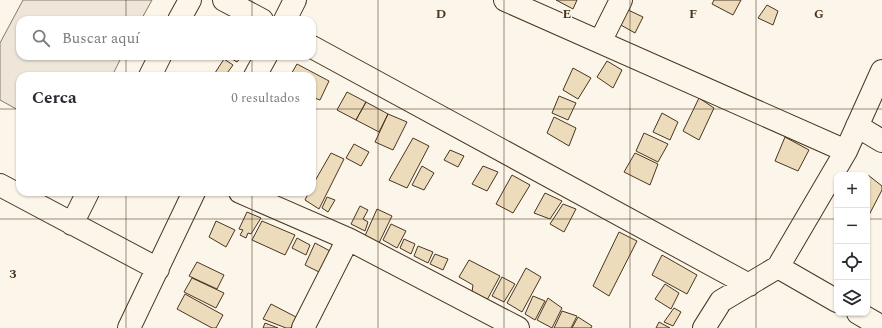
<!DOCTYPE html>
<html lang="es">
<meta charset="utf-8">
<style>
:root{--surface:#fff;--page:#f7f7f7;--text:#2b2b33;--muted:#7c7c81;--line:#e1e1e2}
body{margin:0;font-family:Spectral,serif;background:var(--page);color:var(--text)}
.controls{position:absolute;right:12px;bottom:12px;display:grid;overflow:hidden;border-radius:8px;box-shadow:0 1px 3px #0004}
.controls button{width:36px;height:36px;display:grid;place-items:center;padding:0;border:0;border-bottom:1px solid var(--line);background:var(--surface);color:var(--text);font:20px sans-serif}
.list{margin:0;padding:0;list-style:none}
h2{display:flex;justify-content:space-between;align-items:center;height:52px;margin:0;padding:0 16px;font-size:17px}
h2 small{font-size:13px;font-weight:400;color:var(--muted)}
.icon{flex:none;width:22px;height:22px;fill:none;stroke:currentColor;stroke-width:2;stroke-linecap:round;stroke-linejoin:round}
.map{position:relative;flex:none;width:882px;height:328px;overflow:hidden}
.search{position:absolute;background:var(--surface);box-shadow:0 1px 3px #0004;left:16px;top:16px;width:300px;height:44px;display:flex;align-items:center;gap:10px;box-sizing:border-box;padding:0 14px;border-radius:12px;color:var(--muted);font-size:15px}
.panel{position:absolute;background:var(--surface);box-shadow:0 1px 3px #0004;left:16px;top:72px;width:300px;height:124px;border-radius:12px}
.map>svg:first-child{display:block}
.green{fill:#ede6d9;stroke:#887966}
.building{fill:#ecdcbc;stroke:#4a3520}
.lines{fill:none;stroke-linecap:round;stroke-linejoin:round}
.minor-casing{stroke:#4a3520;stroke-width:24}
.minor{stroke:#fbf6e9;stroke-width:22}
.grid{fill:none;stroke:#4a3520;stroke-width:1;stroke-opacity:0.55}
.grid-label{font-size:13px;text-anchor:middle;font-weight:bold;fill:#4a3520;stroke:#fbf6e9;stroke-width:3;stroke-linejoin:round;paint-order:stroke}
</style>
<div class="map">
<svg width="882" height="328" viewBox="0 0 882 328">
<rect width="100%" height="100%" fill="#fbf6e9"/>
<path class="green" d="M 23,0 L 152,0 L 141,20 L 20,20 L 20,56 L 122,56 L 112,76 L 20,76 L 20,111 L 0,100 L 0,43 Z"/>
<path class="building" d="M 556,0 L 577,0 L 573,9 Z
M 714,0 L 741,0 L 733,15 L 712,4 Z
M 767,5 L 778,11 L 773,25 L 758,18 Z
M 626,9 L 643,17 L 635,33 L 619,24 Z
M 227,56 L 242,56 L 237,62 Z
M 224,59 L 233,65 L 225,76 L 213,76 Z
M 607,61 L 622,70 L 613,88 L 597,77 Z
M 297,64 L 329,81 L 320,100 L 312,97 L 312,76 L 290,76 Z
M 573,68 L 591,78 L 578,99 L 563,90 Z
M 347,92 L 366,102 L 356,120 L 337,110 Z
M 559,96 L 576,103 L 568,120 L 552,113 Z
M 699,98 L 714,108 L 699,140 L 683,131 Z
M 366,102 L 388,114 L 379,132 L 356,120 Z
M 662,113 L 678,122 L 670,140 L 653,132 Z
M 388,114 L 407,122 L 393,150 L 375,142 Z
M 554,117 L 576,128 L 569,146 L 547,133 Z
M 644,133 L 668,144 L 658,162 L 636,151 Z
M 785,137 L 809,150 L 798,171 L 775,161 Z
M 413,138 L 429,146 L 407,188 L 389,180 Z
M 354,144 L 369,152 L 361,166 L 346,158 Z
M 450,150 L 464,156 L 458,167 L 444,160 Z
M 331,153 L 344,159 L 319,209 L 305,200 L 309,192 L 312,192 L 312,186 Z
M 635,153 L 658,164 L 650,185 L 624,172 Z
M 422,166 L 434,173 L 424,190 L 412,185 Z
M 483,166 L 498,172 L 487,191 L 472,184 Z
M 512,175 L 530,185 L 513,213 L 496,204 Z
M 868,175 L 882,186 L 882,190 L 869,215 L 867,214 L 867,201 L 869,197 L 867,197 Z
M 545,193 L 562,201 L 550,219 L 534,213 Z
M 327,197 L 335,200 L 328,212 L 322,208 Z
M 563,204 L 576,209 L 564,232 L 550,224 Z
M 360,206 L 368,210 L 363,219 L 368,222 L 365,231 L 351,224 Z
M 377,209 L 392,216 L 378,245 L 364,238 Z
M 247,212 L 261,218 L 251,234 L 248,233 L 246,238 L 240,235 L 243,230 L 239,229 Z
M 216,221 L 235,230 L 226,247 L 209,237 Z
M 262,221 L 295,235 L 285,255 L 252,240 Z
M 391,224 L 406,231 L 397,248 L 383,240 Z
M 619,232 L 637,241 L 609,296 L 593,286 Z
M 297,238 L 310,245 L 306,255 L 292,248 Z
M 404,239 L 415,244 L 411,254 L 400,248 Z
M 315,243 L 330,251 L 319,272 L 305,265 Z
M 418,246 L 433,252 L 428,263 L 414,256 Z
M 435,254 L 448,259 L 443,270 L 430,264 Z
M 662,255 L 697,275 L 687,294 L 652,275 Z
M 469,260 L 500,276 L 487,300 L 472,292 L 473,285 L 459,277 Z
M 197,262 L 224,275 L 217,289 L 189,276 Z
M 526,268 L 541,277 L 522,312 L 507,303 Z
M 502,277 L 515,284 L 504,302 L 492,296 Z
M 192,278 L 224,293 L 216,308 L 184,292 Z
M 665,284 L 679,293 L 671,309 L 655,299 Z
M 185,294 L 223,315 L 216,328 L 212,328 L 177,309 Z
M 533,296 L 545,301 L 535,320 L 525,314 Z
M 548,298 L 562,308 L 552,328 L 537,320 Z
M 271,304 L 296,317 L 291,328 L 286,328 L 263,319 Z
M 674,308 L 681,312 L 673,326 L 664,322 Z
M 562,311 L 577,316 L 571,328 L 554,328 Z
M 578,317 L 592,326 L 591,328 L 572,328 Z
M 659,322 L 670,328 L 656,328 Z
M 265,323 L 278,328 L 263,328 Z"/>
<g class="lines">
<g class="minor-casing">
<path id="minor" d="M 224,0 L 262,20
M 505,0 L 846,151
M 179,20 L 190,0
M 285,20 L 295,0
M 600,42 L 621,0
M 312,47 L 749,285
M 150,76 L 160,56
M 255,76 L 266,56
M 857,126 L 882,141
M 0,185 L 158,269
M 240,192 L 348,239 L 518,328
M 72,224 L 88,192
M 778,267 L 837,301
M 858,313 L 882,327
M 129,328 L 194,192
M 303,328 L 348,239
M 704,328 L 721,301 L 778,267 L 846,151 L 882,71"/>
</g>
<use href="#minor" class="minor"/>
</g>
<path class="grid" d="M 126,0 L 126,20M 252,0 L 252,20M 378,0 L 378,328M 504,0 L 504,328M 630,0 L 630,328M 756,0 L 756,328M 126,56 L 126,76M 252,56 L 252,76M 0,109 L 20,109M 312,109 L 882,109M 126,192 L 126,328M 252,192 L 252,328M 0,219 L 837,219M 867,219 L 882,219"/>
<g class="grid-label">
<text x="441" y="18">D</text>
<text x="567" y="18">E</text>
<text x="693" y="18">F</text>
<text x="819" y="18">G</text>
<text x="13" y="278">3</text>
</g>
</svg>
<div class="controls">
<button>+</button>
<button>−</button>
<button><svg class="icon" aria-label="locate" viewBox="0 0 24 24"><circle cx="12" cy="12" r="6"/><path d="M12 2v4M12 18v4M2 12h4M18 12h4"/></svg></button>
<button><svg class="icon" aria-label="layers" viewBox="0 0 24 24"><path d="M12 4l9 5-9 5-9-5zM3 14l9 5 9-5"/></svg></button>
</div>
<div class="search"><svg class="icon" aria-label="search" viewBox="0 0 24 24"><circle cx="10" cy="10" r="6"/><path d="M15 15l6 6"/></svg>Buscar aquí</div>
<section class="panel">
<h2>Cerca<small>0 resultados</small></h2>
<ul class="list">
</ul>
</section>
</div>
